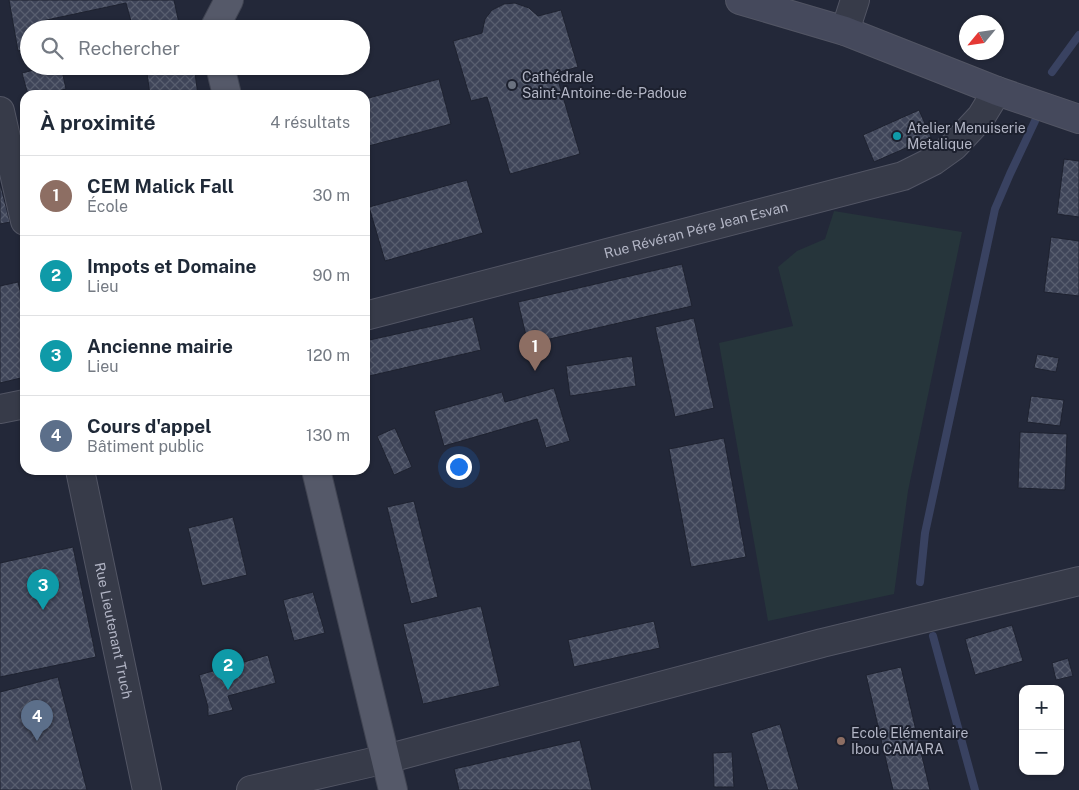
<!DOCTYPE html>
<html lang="fr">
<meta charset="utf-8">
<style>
:root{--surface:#fff;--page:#f2f2f3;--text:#1f2937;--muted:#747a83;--line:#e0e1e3;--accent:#d93025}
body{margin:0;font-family:"Public Sans",sans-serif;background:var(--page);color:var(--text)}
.controls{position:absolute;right:15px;bottom:15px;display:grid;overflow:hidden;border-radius:10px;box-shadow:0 1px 4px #0004}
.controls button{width:45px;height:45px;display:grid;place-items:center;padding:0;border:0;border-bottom:1px solid var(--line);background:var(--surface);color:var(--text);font:25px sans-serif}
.compass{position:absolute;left:959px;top:15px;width:45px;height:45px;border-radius:50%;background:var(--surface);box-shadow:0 1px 4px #0004;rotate:241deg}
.you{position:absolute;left:458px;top:466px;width:18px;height:18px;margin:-12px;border:4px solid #fff;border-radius:50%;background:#1a73e8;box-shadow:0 0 0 8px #1a73e833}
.badge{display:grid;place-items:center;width:32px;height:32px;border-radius:50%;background:var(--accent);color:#fff;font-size:16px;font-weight:700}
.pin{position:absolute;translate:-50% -41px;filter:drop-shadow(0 1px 2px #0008)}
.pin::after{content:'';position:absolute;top:26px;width:18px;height:15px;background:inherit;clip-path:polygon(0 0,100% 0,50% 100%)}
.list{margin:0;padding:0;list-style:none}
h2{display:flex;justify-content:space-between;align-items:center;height:65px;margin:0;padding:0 20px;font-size:21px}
h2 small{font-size:16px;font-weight:400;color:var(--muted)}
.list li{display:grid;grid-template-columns:32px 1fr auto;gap:15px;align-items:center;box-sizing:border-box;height:80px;padding:0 20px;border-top:1px solid var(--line)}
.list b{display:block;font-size:19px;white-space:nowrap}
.list p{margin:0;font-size:16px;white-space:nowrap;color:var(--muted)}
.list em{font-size:16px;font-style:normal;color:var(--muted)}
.icon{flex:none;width:28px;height:28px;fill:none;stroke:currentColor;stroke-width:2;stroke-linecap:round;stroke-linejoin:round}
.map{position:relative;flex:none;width:1079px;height:790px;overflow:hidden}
.search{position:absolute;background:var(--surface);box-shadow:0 1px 4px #0004;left:20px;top:20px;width:350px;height:55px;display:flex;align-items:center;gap:12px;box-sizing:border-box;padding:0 18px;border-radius:28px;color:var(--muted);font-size:19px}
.panel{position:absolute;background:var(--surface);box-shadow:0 1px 4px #0004;left:20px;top:90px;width:350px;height:385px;border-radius:15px}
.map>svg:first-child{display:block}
.garden{fill:#26353b}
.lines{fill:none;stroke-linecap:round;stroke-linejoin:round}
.stream{stroke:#394261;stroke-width:8}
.building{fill:url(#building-cross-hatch);stroke:#1e2230}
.minor-casing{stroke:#525564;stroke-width:30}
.secondary-casing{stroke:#525564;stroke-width:30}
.primary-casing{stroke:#404452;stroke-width:30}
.minor{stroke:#373b49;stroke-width:28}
.secondary{stroke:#45495c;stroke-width:28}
.primary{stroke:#555969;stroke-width:28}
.worship-dot{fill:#6b7280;stroke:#1c202e;stroke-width:2}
.culture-dot{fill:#0f9aa8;stroke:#1c202e;stroke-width:2}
.education-dot{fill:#8d6e63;stroke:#1c202e;stroke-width:2}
.labels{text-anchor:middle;stroke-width:4;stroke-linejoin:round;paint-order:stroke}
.poi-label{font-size:14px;fill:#b2b5c5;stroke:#1c202e;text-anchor:start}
.street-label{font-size:14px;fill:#b2b5c5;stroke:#1c202e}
</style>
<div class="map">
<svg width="1079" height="790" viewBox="0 0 1079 790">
<defs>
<pattern id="building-cross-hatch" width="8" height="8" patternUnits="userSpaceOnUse" patternTransform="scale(1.25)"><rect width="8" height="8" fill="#3f4559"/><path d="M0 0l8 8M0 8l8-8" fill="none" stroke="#585e6f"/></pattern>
</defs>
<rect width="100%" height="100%" fill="#232839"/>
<path class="garden" d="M 834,211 L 962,232 L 908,491 L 894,594 L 768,621 L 719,343 L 793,326 L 778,267 L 797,251 L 825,239 Z"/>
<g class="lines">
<path class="stream" d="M 1052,72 L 1079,35
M 920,582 L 925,533 L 995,209 L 1010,174 L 1035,121
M 933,636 L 975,790"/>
</g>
<path class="building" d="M 9,0 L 174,0 L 180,28 L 133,29 L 126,3 L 42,21 L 43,29 L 29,29 L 29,48 L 18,51 Z
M 515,3 L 529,8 L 538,16 L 561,10 L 578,67 L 556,73 L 580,154 L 510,174 L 487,97 L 471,101 L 453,41 L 482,33 L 485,19 L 492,10 L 504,4 Z
M 50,66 L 61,66 L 66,89 L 42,95 L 28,95 L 22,73 Z
M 146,66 L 194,66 L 198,95 L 150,95 Z
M 439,79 L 451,124 L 365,147 L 365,99 Z
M 919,110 L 931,137 L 874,162 L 863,135 Z
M 1064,159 L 1079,161 L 1079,217 L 1057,214 Z
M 467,180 L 483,233 L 385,261 L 369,207 Z
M 0,183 L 10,222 L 0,224 Z
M 1051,237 L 1079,241 L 1079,296 L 1044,292 Z
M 682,264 L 692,306 L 528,344 L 518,302 Z
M 18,282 L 25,311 L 25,377 L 0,383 L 0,286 Z
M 473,317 L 481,350 L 365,377 L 365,341 Z
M 694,318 L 714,408 L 675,417 L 655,327 Z
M 1037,354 L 1059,358 L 1056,372 L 1034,368 Z
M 632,356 L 636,386 L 570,396 L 566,366 Z
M 554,388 L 570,441 L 546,448 L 537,419 L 444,446 L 434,411 L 502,392 L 505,402 Z
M 1031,396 L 1064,400 L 1060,426 L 1027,422 Z
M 395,428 L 412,467 L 394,475 L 377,436 Z
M 1020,432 L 1067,434 L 1065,490 L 1018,488 Z
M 724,438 L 746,557 L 691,567 L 669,449 Z
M 414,501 L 438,597 L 411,604 L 387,507 Z
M 233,517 L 247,575 L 202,586 L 188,528 Z
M 73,547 L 96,657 L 0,677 L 0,563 Z
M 313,592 L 325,633 L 294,641 L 283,600 Z
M 481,606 L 500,686 L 423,704 L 403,624 Z
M 654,621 L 660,648 L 574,667 L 568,640 Z
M 1012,625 L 1023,661 L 975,675 L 965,639 Z
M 268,655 L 276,683 L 228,696 L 233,710 L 208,716 L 208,707 L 199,675 Z
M 1068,658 L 1073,676 L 1056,680 L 1052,663 Z
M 901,667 L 930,790 L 893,790 L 866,675 Z
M 58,677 L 87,790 L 0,790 L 0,692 Z
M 780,724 L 799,790 L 768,790 L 751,733 Z
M 580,740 L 592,790 L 459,790 L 454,769 Z
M 732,752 L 734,787 L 714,787 L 713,753 Z"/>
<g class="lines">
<g class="minor-casing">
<g id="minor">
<path d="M 845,31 L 855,0"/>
<path d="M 0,111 L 25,221"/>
<path id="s1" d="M 365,316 L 903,176 L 933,161 L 954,146 L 981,117 L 997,91"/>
<path d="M 0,409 L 25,404"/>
<path id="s2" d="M 80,470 L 147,790"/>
<path d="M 251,790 L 386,759 L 822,643 L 1079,581"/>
</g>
</g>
<g class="secondary-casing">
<path id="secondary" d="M 740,0 L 845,31 L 997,91 L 1079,119"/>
</g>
<g class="primary-casing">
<path id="primary" d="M 214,29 L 229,0
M 220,66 L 227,95
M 316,470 L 393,790"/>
</g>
<use href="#minor" class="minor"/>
<use href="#secondary" class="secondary"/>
<use href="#primary" class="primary"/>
</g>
<circle class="worship-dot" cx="512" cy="85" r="5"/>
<circle class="culture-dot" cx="897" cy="136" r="5"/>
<circle class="education-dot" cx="841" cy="741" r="5"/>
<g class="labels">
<g class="poi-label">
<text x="522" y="82">Cathédrale<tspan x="522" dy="16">Saint-Antoine-de-Padoue</tspan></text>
<text x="907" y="133">Atelier Menuiserie<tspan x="907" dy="16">Metalique</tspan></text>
<text x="851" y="738">Ecole Elémentaire<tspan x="851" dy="16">Ibou CAMARA</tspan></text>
</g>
<g class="street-label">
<text dy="5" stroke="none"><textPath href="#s1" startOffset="342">Rue Révéran Pére Jean Esvan</textPath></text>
<text dy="5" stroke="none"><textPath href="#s2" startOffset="164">Rue Lieutenant Truch</textPath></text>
</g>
</g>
</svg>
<div class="controls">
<button>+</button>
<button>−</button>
</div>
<svg class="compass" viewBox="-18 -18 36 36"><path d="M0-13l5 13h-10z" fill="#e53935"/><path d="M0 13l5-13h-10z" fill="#747a83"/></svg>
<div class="you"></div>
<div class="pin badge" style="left:535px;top:371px;background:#8d6e63">1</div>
<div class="pin badge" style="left:228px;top:690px;background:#0f9aa8">2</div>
<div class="pin badge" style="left:43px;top:610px;background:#0f9aa8">3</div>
<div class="pin badge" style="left:37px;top:741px;background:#5c6f8a">4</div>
<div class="search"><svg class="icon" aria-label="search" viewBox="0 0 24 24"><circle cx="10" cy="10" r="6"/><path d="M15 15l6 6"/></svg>Rechercher</div>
<section class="panel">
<h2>À proximité<small>4 résultats</small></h2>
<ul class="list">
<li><span class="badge" style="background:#8d6e63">1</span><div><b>CEM Malick Fall</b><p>École</p></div><em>30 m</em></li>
<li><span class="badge" style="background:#0f9aa8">2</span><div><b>Impots et Domaine</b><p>Lieu</p></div><em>90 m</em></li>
<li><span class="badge" style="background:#0f9aa8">3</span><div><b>Ancienne mairie</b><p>Lieu</p></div><em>120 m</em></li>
<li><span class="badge" style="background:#5c6f8a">4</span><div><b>Cours d'appel</b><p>Bâtiment public</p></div><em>130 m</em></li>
</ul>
</section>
</div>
